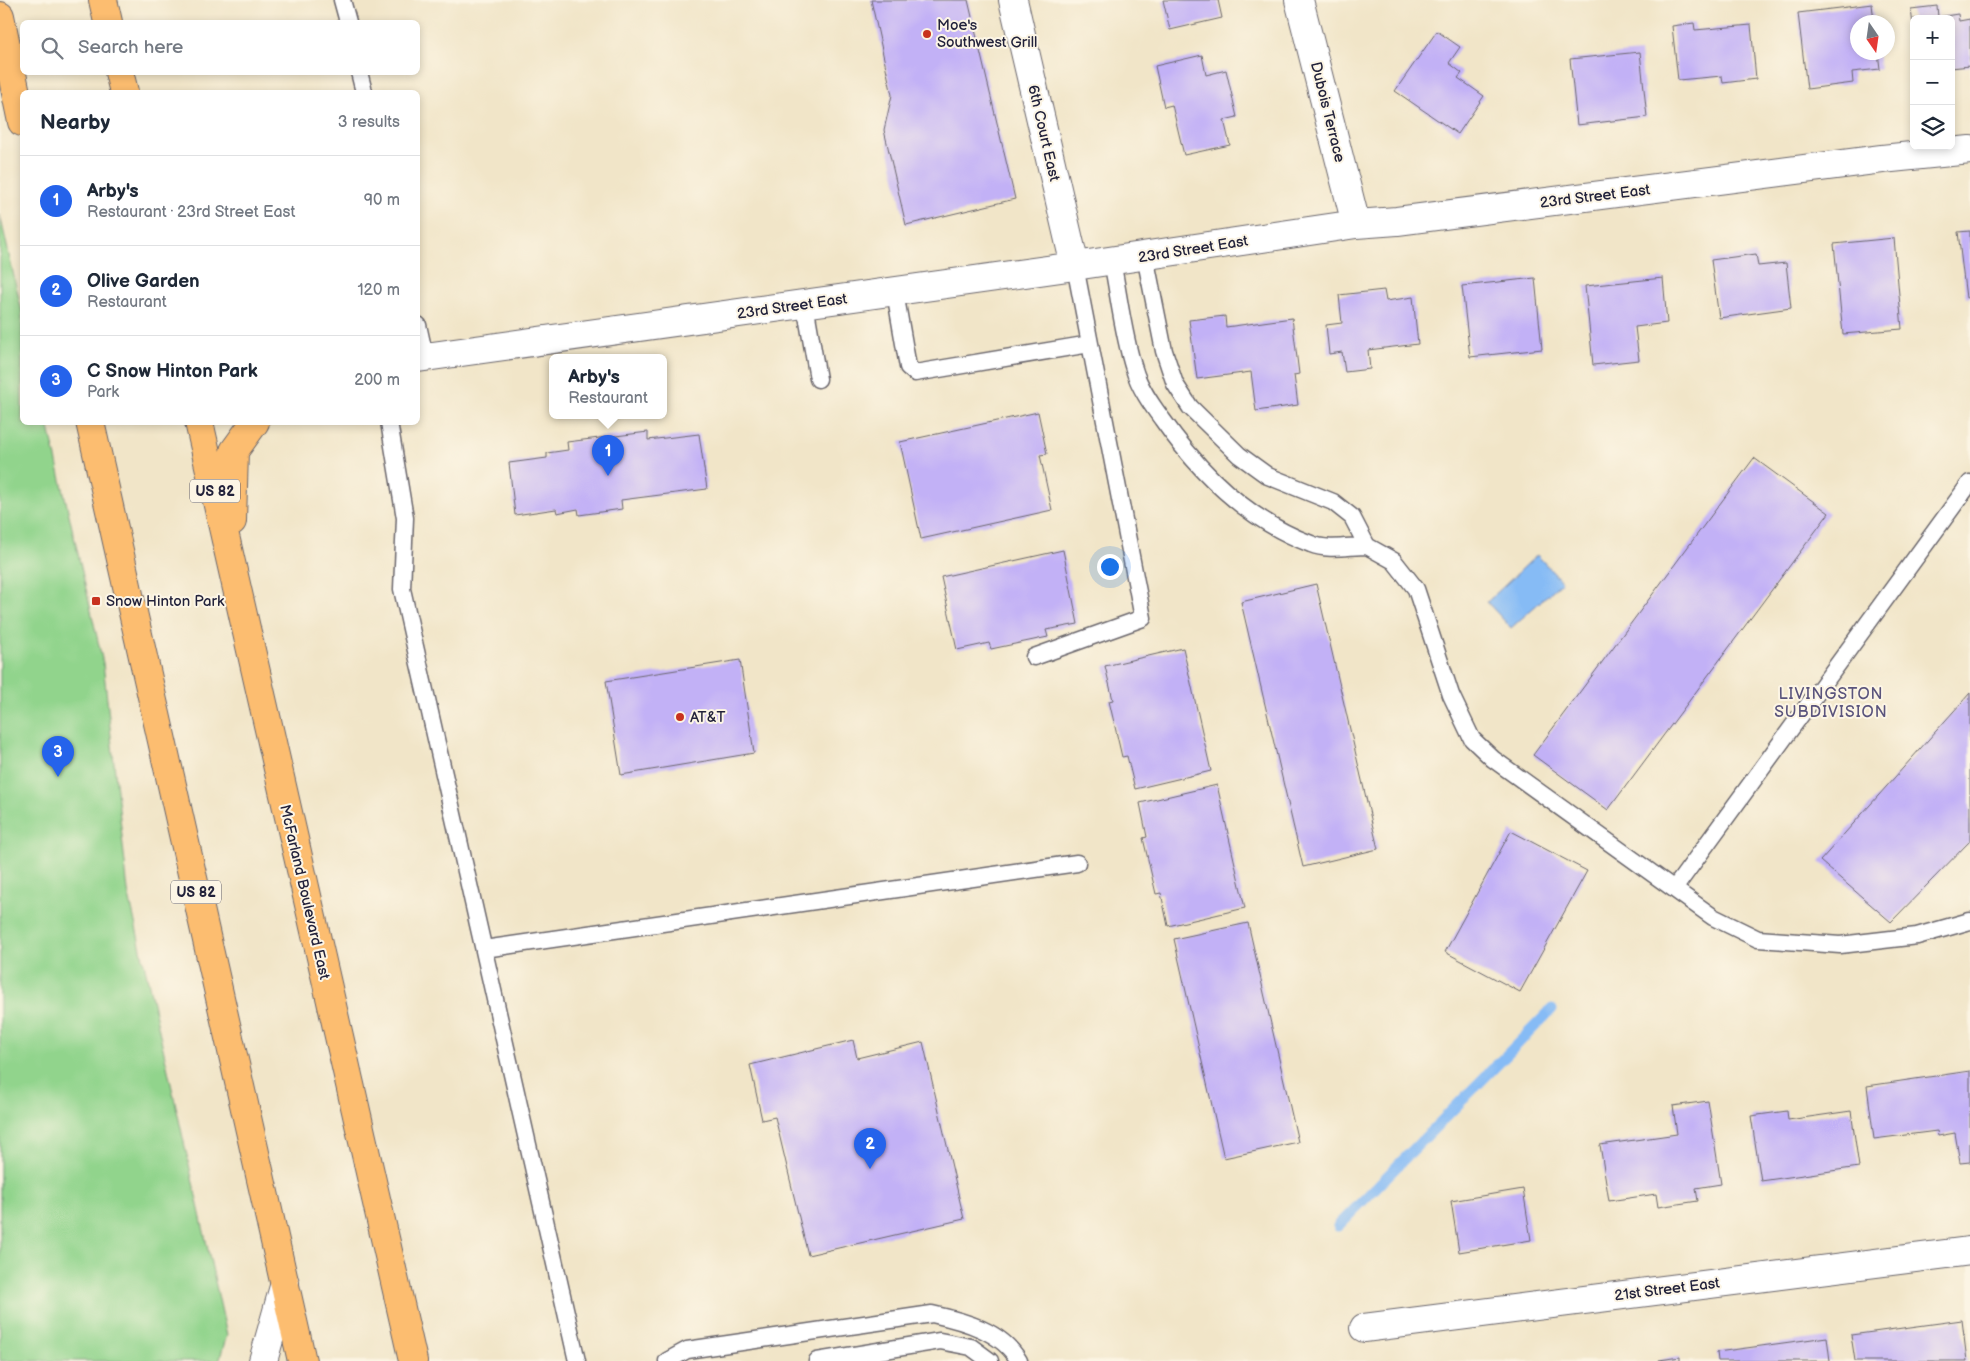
<!DOCTYPE html>
<meta charset="utf-8">
<style>
:root{--surface:#fff;--page:#f6f6f7;--text:#1f2937;--muted:#747a83;--line:#e0e1e3;--accent:#2563eb}
body{margin:0;font-family:"Balsamiq Sans",sans-serif;background:var(--page);color:var(--text)}
.controls{position:absolute;right:15px;top:15px;display:grid;overflow:hidden;border-radius:8px;box-shadow:0 2px 8px #0003}
.controls button{width:45px;height:45px;display:grid;place-items:center;padding:0;border:0;border-bottom:1px solid var(--line);background:var(--surface);color:var(--text);font:25px sans-serif}
.compass{position:absolute;left:1850px;top:15px;width:45px;height:45px;border-radius:50%;background:var(--surface);box-shadow:0 2px 8px #0003;rotate:167deg}
.you{position:absolute;left:1109px;top:566px;width:18px;height:18px;margin:-12px;border:4px solid #fff;border-radius:50%;background:#1a73e8;box-shadow:0 0 0 8px #1a73e833}
.badge{display:grid;place-items:center;width:32px;height:32px;border-radius:50%;background:var(--accent);color:#fff;font-size:16px;font-weight:700}
.pin{position:absolute;translate:-50% -41px;filter:drop-shadow(0 1px 2px #0008)}
.pin::after{content:'';position:absolute;top:26px;width:18px;height:15px;background:inherit;clip-path:polygon(0 0,100% 0,50% 100%)}
.popup{position:absolute;left:549px;top:354px;width:118px;height:65px;box-sizing:border-box;display:grid;place-content:center;border-radius:8px;background:var(--surface);filter:drop-shadow(0 1px 4px #0005);font-size:16px;white-space:nowrap;color:var(--muted)}
.popup b{font-size:19px;color:var(--text)}
.popup::after{content:'';position:absolute;left:50%;top:100%;margin-left:-10px;border:10px solid transparent;border-top-color:var(--surface)}
.list{margin:0;padding:0;list-style:none}
h2{display:flex;justify-content:space-between;align-items:center;height:65px;margin:0;padding:0 20px;font-size:21px}
h2 small{font-size:16px;font-weight:400;color:var(--muted)}
.list li{display:grid;grid-template-columns:32px 1fr auto;gap:15px;align-items:center;box-sizing:border-box;height:90px;padding:0 20px;border-top:1px solid var(--line)}
.list b{display:block;font-size:19px;white-space:nowrap}
.list p{margin:0;font-size:16px;white-space:nowrap;color:var(--muted)}
.list em{font-size:16px;font-style:normal;color:var(--muted)}
.icon{flex:none;width:28px;height:28px;fill:none;stroke:currentColor;stroke-width:2;stroke-linecap:round;stroke-linejoin:round}
.map{position:relative;flex:none;width:1970px;height:1361px;overflow:hidden}
.search{position:absolute;background:var(--surface);box-shadow:0 2px 8px #0003;left:20px;top:20px;width:400px;height:55px;display:flex;align-items:center;gap:12px;box-sizing:border-box;padding:0 18px;border-radius:8px;color:var(--muted);font-size:19px}
.panel{position:absolute;background:var(--surface);box-shadow:0 2px 8px #0003;left:20px;top:90px;width:400px;height:335px;border-radius:8px}
.map>svg:first-child{display:block}
.green{fill:#91d48c;stroke:#5a7b64}
.water{fill:#86bbf5;stroke:#546e98}
.lines{fill:none;stroke-linecap:round;stroke-linejoin:round}
.stream{stroke:#86bbf5;stroke-width:11}
.building{fill:#c2b1f6}
.lane-casing{stroke:#6a666c;stroke-width:19}
.street-casing{stroke:#6a666c;stroke-width:30}
.highway-casing{stroke:#6a666c;stroke-width:30}
.lane{stroke:#fff;stroke-width:16}
.street{stroke:#fff;stroke-width:28}
.highway{stroke:#fcbd6f;stroke-width:28}
.poi-dot{fill:#c8321e;stroke:#fcf5e5;stroke-width:2}
.labels{text-anchor:middle;stroke-width:4;stroke-linejoin:round;paint-order:stroke}
.shield{fill:#fcf5e5;stroke:#63616e;stroke-width:1}
.shield-label{font-size:14px;font-weight:bold;fill:#22223b}
.poi-label{font-size:15px;fill:#22223b;stroke:#fcf5e5;text-anchor:start}
.street-label{font-size:15px;fill:#22223b;stroke:#fcf5e5}
.neighbourhood-label{font-size:16px;letter-spacing:1px;fill:#5a547c;stroke:#fcf5e5}
</style>
<div class="map">
<svg width="1970" height="1361" viewBox="0 0 1970 1361">
<rect width="100%" height="100%" fill="#fcf5e5"/>
<filter id="ink" filterUnits="userSpaceOnUse"><feTurbulence type="fractalNoise" baseFrequency=".02" numOctaves="2"/><feDisplacementMap in="SourceGraphic" scale="10" xChannelSelector="R" yChannelSelector="G"/><feConvolveMatrix kernelMatrix="1 2 1 2 8 2 1 2 1" color-interpolation-filters="sRGB"/></filter>
<filter id="wash" filterUnits="userSpaceOnUse"><feTurbulence type="fractalNoise" baseFrequency=".0096" numOctaves="4" result="noise"/><feDisplacementMap in="SourceGraphic" scale="20" xChannelSelector="R" yChannelSelector="G"/><feGaussianBlur stdDeviation="1.12" result="paint"/><feColorMatrix in="noise" values="0 0 0 0 0 0 0 0 0 0 0 0 0 0 0 0 0 1.4 0 .05"/><feComposite in="paint" operator="in"/></filter>
<g filter="url(#wash)">
<rect width="100%" height="100%" fill="#f1e5c8"/>
<path class="green" d="M 0,215 L 22,312 L 22,422 L 48,423 L 103,663 L 128,891 L 227,1335 L 219,1361 L 0,1361 Z"/>
<path class="water" d="M 1537,555 L 1562,582 L 1511,628 L 1487,602 Z"/>
<g class="lines">
<path class="stream" d="M 1338,1226 L 1552,1009"/>
</g>
<g id="blocks">
<path class="building" d="M 871,0 L 968,0 L 1015,199 L 906,225 L 884,130 L 892,95 Z
M 1163,0 L 1218,0 L 1222,18 L 1170,30 Z
M 1872,4 L 1874,22 L 1858,22 L 1858,52 L 1878,52 L 1880,69 L 1852,72 L 1853,83 L 1807,89 L 1798,13 Z
M 1937,6 L 1938,17 L 1958,14 L 1959,21 L 1970,19 L 1970,66 L 1951,68 L 1951,19 L 1914,19 L 1913,25 L 1911,9 Z
M 1694,23 L 1695,30 L 1751,25 L 1756,79 L 1723,83 L 1722,76 L 1678,80 L 1672,26 Z
M 1437,31 L 1460,47 L 1449,63 L 1462,73 L 1458,78 L 1484,96 L 1458,134 L 1395,91 Z
M 1640,52 L 1647,117 L 1577,125 L 1570,59 Z
M 1202,55 L 1206,75 L 1226,70 L 1237,117 L 1224,120 L 1230,145 L 1184,155 L 1172,105 L 1164,107 L 1155,66 Z
M 1970,231 L 1970,297 L 1966,298 L 1958,232 Z
M 1894,238 L 1902,329 L 1843,334 L 1834,244 Z
M 1756,254 L 1758,266 L 1786,263 L 1791,308 L 1719,318 L 1711,260 Z
M 1535,278 L 1542,349 L 1470,357 L 1462,286 Z
M 1663,278 L 1667,323 L 1635,327 L 1639,360 L 1593,365 L 1585,286 Z
M 1384,290 L 1386,301 L 1413,297 L 1418,344 L 1368,350 L 1370,369 L 1345,372 L 1342,352 L 1329,354 L 1326,325 L 1342,323 L 1339,295 Z
M 1225,316 L 1226,327 L 1292,318 L 1299,374 L 1294,375 L 1298,405 L 1256,411 L 1251,372 L 1197,379 L 1189,320 Z
M 1038,412 L 1047,454 L 1040,455 L 1052,510 L 921,539 L 900,442 Z
M 648,432 L 648,440 L 699,434 L 707,489 L 621,500 L 622,509 L 579,515 L 578,509 L 557,513 L 556,509 L 515,515 L 509,463 L 547,458 L 547,453 L 568,450 L 567,442 Z
M 1754,458 L 1829,513 L 1608,810 L 1533,755 Z
M 1063,550 L 1078,624 L 1046,630 L 1048,637 L 991,649 L 989,643 L 957,650 L 941,577 Z
M 1316,584 L 1378,849 L 1303,867 L 1241,602 Z
M 1183,648 L 1211,771 L 1135,789 L 1127,756 L 1122,757 L 1109,701 L 1113,700 L 1105,666 Z
M 740,660 L 754,753 L 621,775 L 606,681 Z
M 1970,693 L 1970,841 L 1891,922 L 1820,861 Z
M 1217,785 L 1245,908 L 1168,926 L 1161,893 L 1156,894 L 1143,838 L 1147,837 L 1140,803 Z
M 1511,831 L 1587,871 L 1520,992 L 1445,952 Z
M 1248,923 L 1298,1142 L 1224,1158 L 1174,939 Z
M 853,1040 L 857,1058 L 923,1042 L 964,1219 L 808,1255 L 775,1117 L 762,1120 L 750,1065 Z
M 1970,1071 L 1970,1162 L 1960,1163 L 1955,1133 L 1938,1136 L 1937,1131 L 1874,1139 L 1867,1086 Z
M 1708,1101 L 1721,1184 L 1696,1188 L 1698,1201 L 1658,1207 L 1656,1194 L 1609,1201 L 1600,1145 L 1677,1134 L 1673,1106 Z
M 1787,1111 L 1788,1120 L 1851,1111 L 1859,1167 L 1761,1181 L 1751,1116 Z
M 1523,1189 L 1531,1240 L 1459,1252 L 1451,1201 Z
M 1962,1320 L 1967,1361 L 1855,1361 L 1851,1335 Z
M 1827,1337 L 1830,1361 L 1718,1361 L 1717,1352 Z
M 1680,1357 L 1680,1361 L 1659,1361 L 1659,1360 Z"/>
</g>
</g>
<g filter="url(#ink)">
<use href="#blocks" fill-opacity="0" stroke="#6a666c" stroke-width="1"/>
<g class="lines">
<g class="lane-casing">
<path id="lane" d="M 342,0 L 348,22
M 359,72 L 364,92
M 1112,261 C 1119,296 1123,335 1134,369 C 1139,387 1151,404 1162,419 C 1199,472 1249,521 1311,544 C 1328,551 1349,546 1367,546 L 1352,517 L 1333,502 L 1268,476 L 1239,455 L 1190,407 L 1175,384 L 1164,351 L 1145,256
M 895,292 L 908,367 L 915,373 L 1090,344
M 805,304 L 818,379
M 418,325 L 425,357
M 389,422 L 405,518 L 402,589 L 577,1361
M 1367,546 L 1394,561 L 1416,589 L 1451,695 L 1472,739 L 1493,759 L 1713,917 L 1758,939 L 1840,945 L 1917,936 L 1970,921
M 1034,657 L 1143,618 L 1075,266
M 1674,889 L 1970,483
M 484,949 L 1077,863
M 667,1361 L 687,1350 L 932,1314 C 964,1321 1002,1331 1019,1361
M 817,1361 L 940,1341 L 971,1347 L 990,1361"/>
</g>
<g class="street-casing">
<path id="street" d="M 1013,0 L 1075,266
M 1299,0 L 1356,224
M 418,358 L 1075,266 L 1356,224 L 1397,221 L 1882,159 L 1970,150
M 1364,1328 L 1970,1251
M 263,1361 L 285,1283"/>
</g>
<g class="highway-casing">
<path id="highway" d="M 103,0 L 108,22
M 0,16 L 22,122
M 119,72 L 124,92
M 90,422 L 302,1361
M 199,422 L 413,1361
M 232,521 L 234,451 L 255,422"/>
</g>
<use href="#lane" class="lane"/>
<use href="#street" class="street"/>
<use href="#highway" class="highway"/>
</g>
</g>
<g class="poi-dot">
<circle cx="927" cy="34" r="5"/>
<rect x="91" y="596" width="10" height="10" rx="2.5"/>
<circle cx="680" cy="717" r="5"/>
</g>
<g class="labels">
<g class="shield">
<rect x="190" y="479.5" width="50" height="23" rx="4"/>
<rect x="171" y="880.5" width="50" height="23" rx="4"/>
</g>
<g class="shield-label">
<text x="215" y="496">US 82</text>
<text x="196" y="897">US 82</text>
</g>
<g class="poi-label">
<text x="937" y="30">Moe's<tspan x="937" dy="17">Southwest Grill</tspan></text>
<text x="106" y="606">Snow Hinton Park</text>
<text x="690" y="722">AT&amp;T</text>
</g>
<g class="street-label">
<text transform="translate(1328 112) rotate(76)" y="5">Dubois Terrace</text>
<text transform="translate(1044 133) rotate(77)" y="5">6th Court East</text>
<text transform="translate(1595 196) rotate(-7)" y="5">23rd Street East</text>
<text transform="translate(1193 249) rotate(-9)" y="5">23rd Street East</text>
<text transform="translate(792 306) rotate(-8)" y="5">23rd Street East</text>
<text transform="translate(305 892) rotate(77)" y="5">McFarland Boulevard East</text>
<text transform="translate(1667 1289) rotate(-7)" y="5">21st Street East</text>
</g>
<g class="neighbourhood-label">
<text x="1831" y="699">LIVINGSTON<tspan x="1831" dy="18">SUBDIVISION</tspan></text>
</g>
</g>
</svg>
<div class="controls">
<button>+</button>
<button>−</button>
<button><svg class="icon" aria-label="layers" viewBox="0 0 24 24"><path d="M12 4l9 5-9 5-9-5zM3 14l9 5 9-5"/></svg></button>
</div>
<svg class="compass" viewBox="-18 -18 36 36"><path d="M0-13l5 13h-10z" fill="#e53935"/><path d="M0 13l5-13h-10z" fill="#747a83"/></svg>
<div class="you"></div>
<div class="pin badge" style="left:608px;top:476px">1</div>
<div class="popup"><b>Arby's</b>Restaurant</div>
<div class="pin badge" style="left:870px;top:1169px">2</div>
<div class="pin badge" style="left:58px;top:777px">3</div>
<div class="search"><svg class="icon" aria-label="search" viewBox="0 0 24 24"><circle cx="10" cy="10" r="6"/><path d="M15 15l6 6"/></svg>Search here</div>
<section class="panel">
<h2>Nearby<small>3 results</small></h2>
<ul class="list">
<li><span class="badge">1</span><div><b>Arby's</b><p>Restaurant · 23rd Street East</p></div><em>90 m</em></li>
<li><span class="badge">2</span><div><b>Olive Garden</b><p>Restaurant</p></div><em>120 m</em></li>
<li><span class="badge">3</span><div><b>C Snow Hinton Park</b><p>Park</p></div><em>200 m</em></li>
</ul>
</section>
</div>
